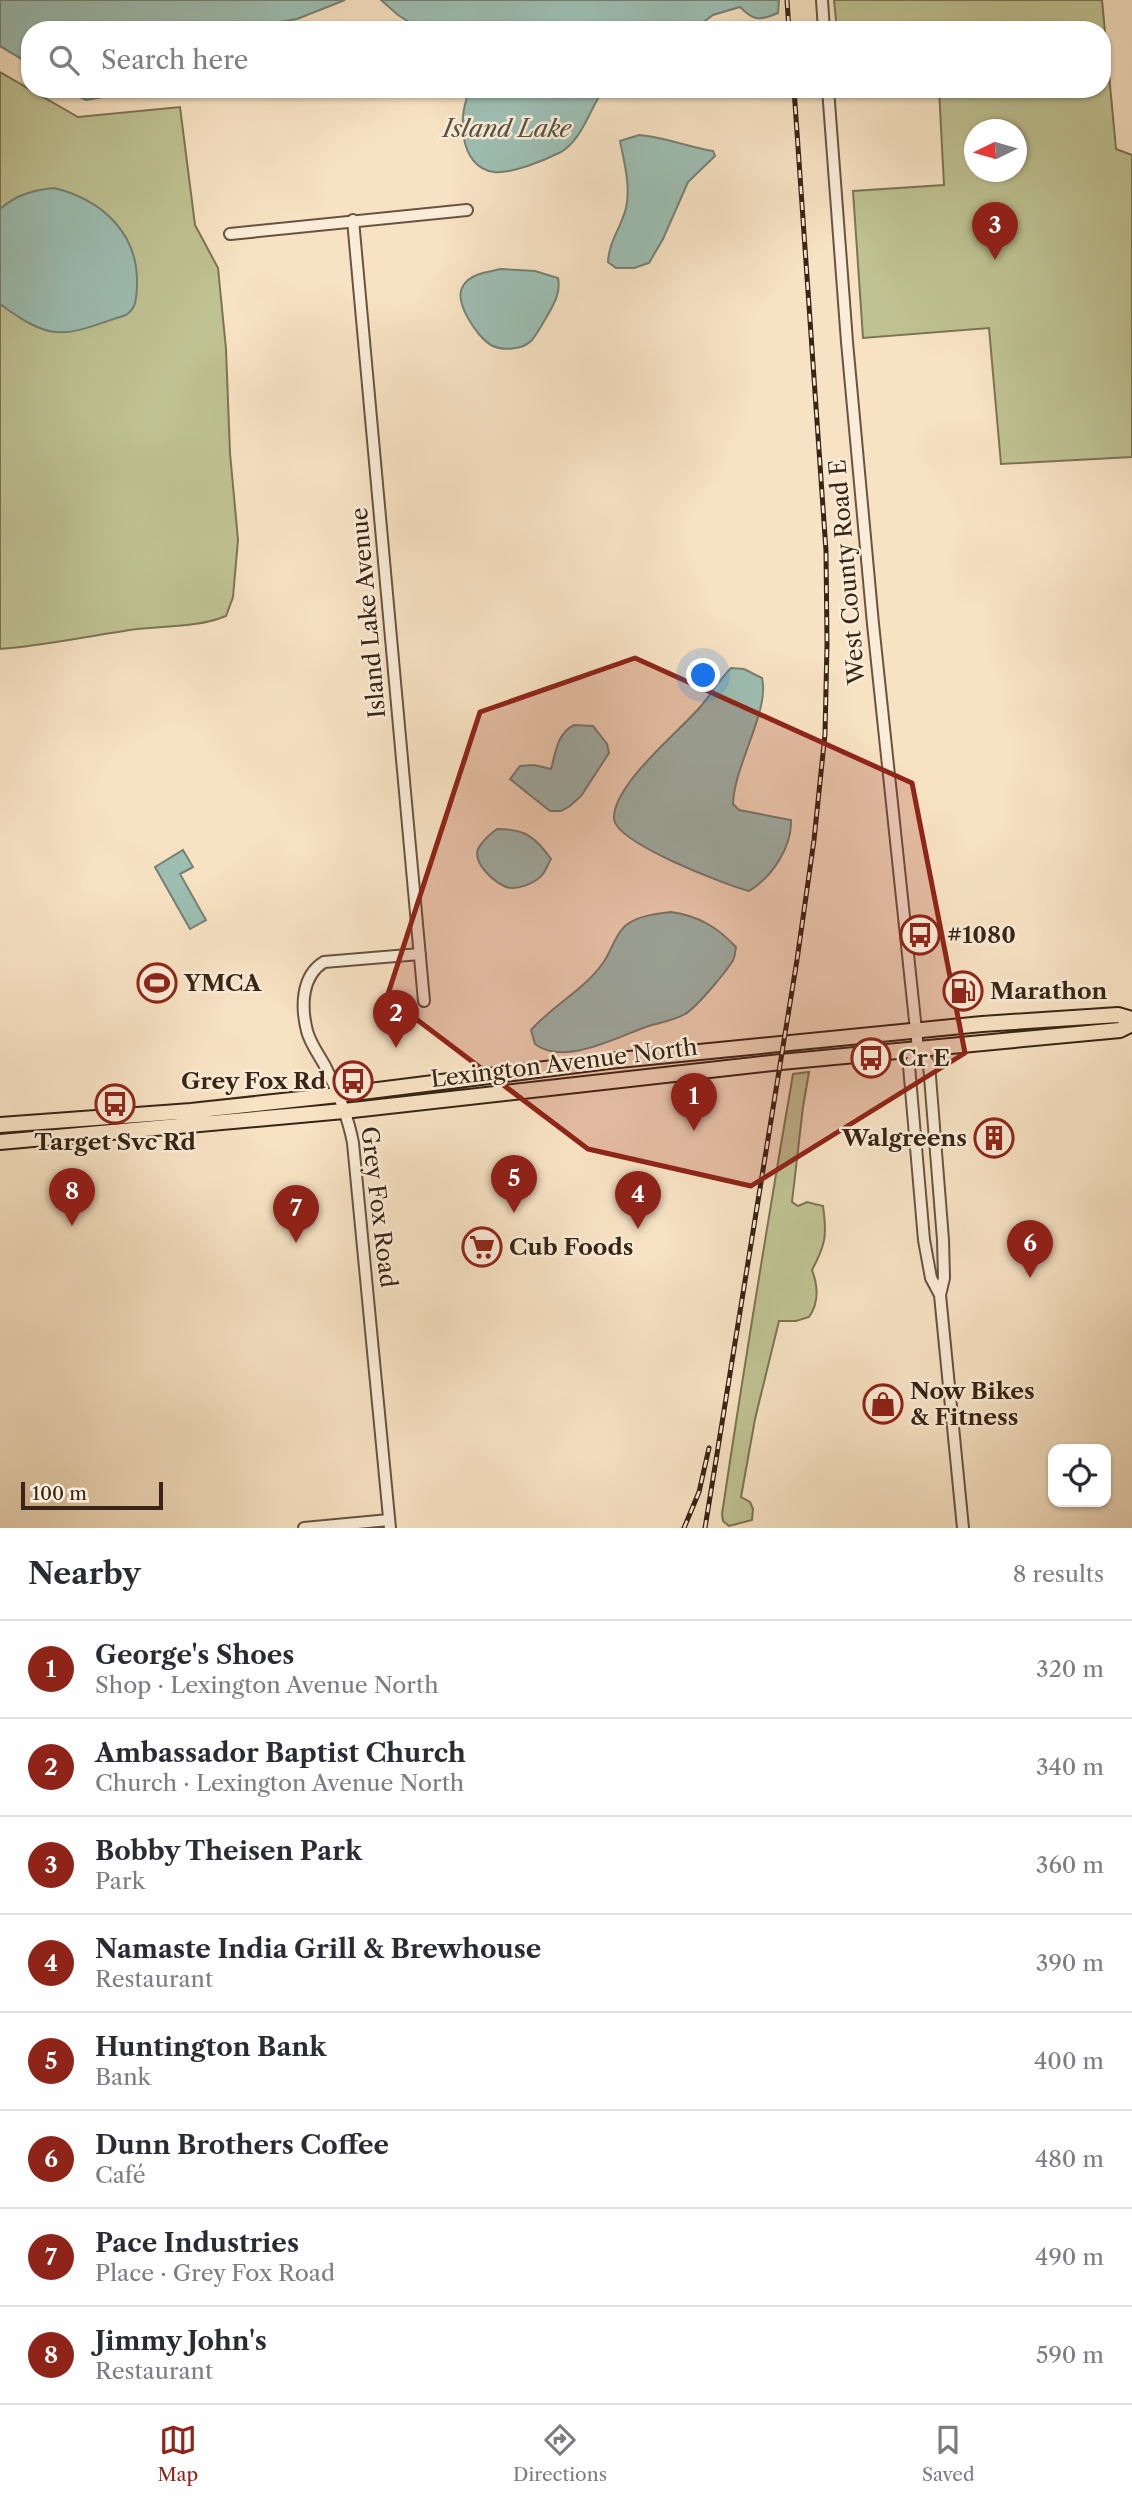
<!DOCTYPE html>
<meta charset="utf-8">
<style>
:root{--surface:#fff;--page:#f7f7f7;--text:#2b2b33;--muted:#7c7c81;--line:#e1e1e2;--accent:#8f2418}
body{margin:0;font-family:"Libre Caslon Text",serif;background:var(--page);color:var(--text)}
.controls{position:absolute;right:21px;bottom:21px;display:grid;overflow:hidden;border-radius:14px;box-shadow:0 2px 5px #0004}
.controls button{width:63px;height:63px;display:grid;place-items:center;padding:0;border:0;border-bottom:2px solid var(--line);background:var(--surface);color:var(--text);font:35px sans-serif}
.compass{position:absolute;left:964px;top:119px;width:63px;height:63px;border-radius:50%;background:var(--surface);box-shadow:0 2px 5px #0004;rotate:265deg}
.scale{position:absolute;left:21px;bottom:18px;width:142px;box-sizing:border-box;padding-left:7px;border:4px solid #382515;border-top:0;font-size:19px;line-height:24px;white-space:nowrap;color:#382515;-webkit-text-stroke:5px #faecd8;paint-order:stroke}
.you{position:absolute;left:704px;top:676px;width:24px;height:24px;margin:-18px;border:5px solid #fff;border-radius:50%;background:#1a73e8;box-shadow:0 0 0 10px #1a73e833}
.badge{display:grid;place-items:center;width:46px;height:46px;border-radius:50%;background:var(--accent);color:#fff;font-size:23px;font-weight:700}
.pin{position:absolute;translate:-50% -58px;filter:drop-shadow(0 2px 4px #0008)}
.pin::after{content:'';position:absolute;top:37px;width:24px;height:21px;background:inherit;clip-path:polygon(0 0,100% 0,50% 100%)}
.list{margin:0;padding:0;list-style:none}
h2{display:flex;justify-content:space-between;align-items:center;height:91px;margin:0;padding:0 28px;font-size:30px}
h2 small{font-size:23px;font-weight:400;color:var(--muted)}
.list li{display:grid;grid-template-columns:46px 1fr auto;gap:21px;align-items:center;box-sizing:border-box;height:98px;padding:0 28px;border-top:2px solid var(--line)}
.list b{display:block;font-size:26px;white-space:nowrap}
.list p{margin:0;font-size:23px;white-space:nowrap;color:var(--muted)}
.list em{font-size:23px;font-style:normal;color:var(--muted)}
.icon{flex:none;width:38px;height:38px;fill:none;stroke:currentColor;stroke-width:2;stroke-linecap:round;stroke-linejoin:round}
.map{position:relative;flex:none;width:1132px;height:1528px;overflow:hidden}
.search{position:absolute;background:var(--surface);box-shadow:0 2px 5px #0004;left:21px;right:21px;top:21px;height:77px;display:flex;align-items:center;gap:18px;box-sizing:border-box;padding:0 24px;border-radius:28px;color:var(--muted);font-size:26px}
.sheet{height:875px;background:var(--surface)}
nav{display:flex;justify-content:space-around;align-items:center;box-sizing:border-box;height:98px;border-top:2px solid var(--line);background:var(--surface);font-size:19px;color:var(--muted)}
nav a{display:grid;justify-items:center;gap:4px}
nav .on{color:var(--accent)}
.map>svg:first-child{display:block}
.green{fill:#bfc292;stroke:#7c7454;stroke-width:2;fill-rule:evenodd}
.water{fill:#9dbeb2;stroke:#758173;stroke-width:2}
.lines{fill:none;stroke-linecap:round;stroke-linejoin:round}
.minor-casing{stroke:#685440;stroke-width:14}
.major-casing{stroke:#382515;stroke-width:18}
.minor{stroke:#faecd8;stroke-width:10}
.major{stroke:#f7e2c3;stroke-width:14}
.rail-casing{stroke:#382515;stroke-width:5}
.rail{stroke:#faecd8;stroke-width:2.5;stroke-dasharray:8;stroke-linecap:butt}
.marked{fill:#8f2418;fill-opacity:0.2;stroke:#8f2418;stroke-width:5;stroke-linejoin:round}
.labels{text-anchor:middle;stroke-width:5;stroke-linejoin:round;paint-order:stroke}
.street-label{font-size:23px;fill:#382515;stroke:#faecd8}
.poi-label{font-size:23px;font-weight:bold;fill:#382515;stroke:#faecd8;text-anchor:start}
.water-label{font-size:24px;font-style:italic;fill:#565344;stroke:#faecd8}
</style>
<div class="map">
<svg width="1132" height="1528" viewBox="0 0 1132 1528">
<rect width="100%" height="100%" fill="#f7e2c3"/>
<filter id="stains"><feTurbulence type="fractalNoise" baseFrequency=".00286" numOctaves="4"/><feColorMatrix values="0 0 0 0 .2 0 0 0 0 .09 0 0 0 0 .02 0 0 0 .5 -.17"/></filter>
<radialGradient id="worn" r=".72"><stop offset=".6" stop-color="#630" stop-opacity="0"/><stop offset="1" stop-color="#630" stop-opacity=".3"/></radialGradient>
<path class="green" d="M 834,0 L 1102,0 L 1116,149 L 1132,155 L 1132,457 L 1001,464 L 989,328 L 863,338 L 853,191 L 944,185 L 939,89 L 1102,89 L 1102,30 L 837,30 ZM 974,130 L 1016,130 L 1016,172 L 974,172 Z
M 0,72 L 78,117 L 180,107 L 195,225 L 218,268 L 226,349 L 230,453 L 238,540 L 233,597 L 226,616 C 194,629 158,625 124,631 C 83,637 42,646 0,649 Z
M 809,1072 L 803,1107 L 792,1202 L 798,1206 L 807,1202 L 823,1206 C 827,1235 826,1244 812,1270 C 818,1286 819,1303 809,1317 L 796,1321 L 779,1321 L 755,1419 L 741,1497 L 750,1502 L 753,1509 L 752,1520 L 729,1526 L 723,1521 L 722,1514 C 744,1367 768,1220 793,1074 Z"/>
<path class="water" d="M 0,0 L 345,0 L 297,19 L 275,23 L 265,30 L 30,30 L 30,64 L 0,46 Z
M 381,0 L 779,0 L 778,13 C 759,21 754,21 740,7 L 713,15 L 693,30 L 422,30 L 398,15 Z
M 63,89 L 148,89 L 86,100 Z
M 471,89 L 604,89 C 590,108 582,140 561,152 C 545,160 512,174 494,172 C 458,167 457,113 471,89 Z
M 639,135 C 665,137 688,147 713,151 L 715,156 L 688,182 L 663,239 L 649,263 L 634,268 L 616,268 L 608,262 C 609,241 621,228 626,208 C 631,187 624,161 620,141 Z
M 54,188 C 103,200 139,234 137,286 C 136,299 137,307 126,315 C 64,335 56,345 0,304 L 0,209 C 16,195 33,190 54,188 Z
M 501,269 L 535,271 L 558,278 C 561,293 554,304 546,318 C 542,325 537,334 532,340 C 523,350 502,351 491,345 C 477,337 453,301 463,286 C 471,273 488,272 501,269 Z
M 731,668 L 744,669 L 762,678 C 770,711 734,765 733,804 L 739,810 L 791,820 C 792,847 772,877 749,891 C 726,885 616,843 614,819 C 612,785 680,731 701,706 C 712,693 720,679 731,668 Z
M 574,725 L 593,726 L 607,744 L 609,753 L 581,796 L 570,806 L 561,811 L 550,811 L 510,779 L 520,766 L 534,765 L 551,769 C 556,751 557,734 574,725 Z
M 497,829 C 524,829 535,836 551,859 C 548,864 546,870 543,874 C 536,883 515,892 504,886 C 492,880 473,863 478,849 C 482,841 490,834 497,829 Z
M 183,850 L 193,867 L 180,874 L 206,920 L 190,929 L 155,867 Z
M 671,912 C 699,916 717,927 736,947 C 735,952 735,958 732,962 C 724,974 696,1008 685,1014 C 673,1021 657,1023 643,1028 C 616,1038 563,1066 535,1044 L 531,1030 C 553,1005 584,990 603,963 C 611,952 617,930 629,923 C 642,915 657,914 671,912 Z"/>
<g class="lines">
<g class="minor-casing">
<path id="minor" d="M 822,0 L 824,30
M 828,89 L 847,342 L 873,624 L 918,1049 L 929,1064 L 943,1240 L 944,1278 L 940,1295
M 353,220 L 424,1001
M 230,234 L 467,210
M 918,1049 L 909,1066 L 924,1240 L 931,1278 L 940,1295 L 963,1528
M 304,1528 L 389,1520
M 390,1528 L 353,1143 C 348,1116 337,1090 325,1066 C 319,1055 310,1043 307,1031 C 301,1007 301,976 324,962 L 420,954"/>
</g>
<g class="major-casing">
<path id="major" d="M 0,1125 L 191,1111 L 338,1095 L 609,1061 L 982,1024 L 1118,1015 L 1132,1019
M 0,1142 L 344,1111 L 781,1062 L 1120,1030 L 1132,1024"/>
</g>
<use href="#minor" class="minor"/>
<use href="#major" class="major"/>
<g class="rail-casing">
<path id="rail" d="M 787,0 L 789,30
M 684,1528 L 699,1492 L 709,1448
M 705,1528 L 797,960 L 814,840 L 825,734 L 827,644 L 826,551 L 794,89"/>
</g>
<use href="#rail" class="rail"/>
</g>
<path class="marked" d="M 635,658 L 912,783 L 965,1053 L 751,1186 L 588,1149 L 387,997 L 480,712 Z"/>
<defs>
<g id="bus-ring" transform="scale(2.0125)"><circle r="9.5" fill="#faecd8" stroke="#8f2418" stroke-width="1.5"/><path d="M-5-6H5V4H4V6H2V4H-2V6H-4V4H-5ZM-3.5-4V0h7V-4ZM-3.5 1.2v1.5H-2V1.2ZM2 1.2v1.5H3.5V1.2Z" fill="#8f2418"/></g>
<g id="stadium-ring" transform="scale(2.0125)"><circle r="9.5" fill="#faecd8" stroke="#8f2418" stroke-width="1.5"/><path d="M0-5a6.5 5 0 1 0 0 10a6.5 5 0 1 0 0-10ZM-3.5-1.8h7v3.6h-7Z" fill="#8f2418"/></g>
<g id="fuel-ring" transform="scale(2.0125)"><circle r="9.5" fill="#faecd8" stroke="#8f2418" stroke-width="1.5"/><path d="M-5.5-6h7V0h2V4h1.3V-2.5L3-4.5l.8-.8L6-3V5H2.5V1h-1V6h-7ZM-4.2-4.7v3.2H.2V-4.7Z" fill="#8f2418"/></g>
<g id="building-ring" transform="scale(2.0125)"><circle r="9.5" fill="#faecd8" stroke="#8f2418" stroke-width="1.5"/><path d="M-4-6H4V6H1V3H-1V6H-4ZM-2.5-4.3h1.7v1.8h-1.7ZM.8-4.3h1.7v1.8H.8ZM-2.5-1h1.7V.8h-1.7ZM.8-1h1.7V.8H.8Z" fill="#8f2418"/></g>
<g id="supermarket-ring" transform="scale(2.0125)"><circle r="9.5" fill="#faecd8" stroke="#8f2418" stroke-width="1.5"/><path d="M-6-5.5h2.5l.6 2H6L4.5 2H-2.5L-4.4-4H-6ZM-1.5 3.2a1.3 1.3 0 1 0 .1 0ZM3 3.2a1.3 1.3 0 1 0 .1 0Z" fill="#8f2418"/></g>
<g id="shop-ring" transform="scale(2.0125)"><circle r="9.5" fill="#faecd8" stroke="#8f2418" stroke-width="1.5"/><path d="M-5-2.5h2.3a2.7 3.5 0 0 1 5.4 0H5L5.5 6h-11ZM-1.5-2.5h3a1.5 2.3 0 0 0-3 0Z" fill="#8f2418"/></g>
</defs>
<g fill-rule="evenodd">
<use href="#bus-ring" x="920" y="935"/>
<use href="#stadium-ring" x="157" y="983"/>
<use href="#fuel-ring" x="963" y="991"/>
<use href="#bus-ring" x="871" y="1058"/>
<use href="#bus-ring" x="353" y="1081"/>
<use href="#bus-ring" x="115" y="1104"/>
<use href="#building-ring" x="994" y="1138"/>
<use href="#supermarket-ring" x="482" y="1247"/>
<use href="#shop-ring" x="883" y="1404"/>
</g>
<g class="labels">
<g class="street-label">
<text transform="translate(847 572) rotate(-95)" y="8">West County Road E</text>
<text transform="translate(368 613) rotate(-95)" y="8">Island Lake Avenue</text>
<text transform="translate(564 1063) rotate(-7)" y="8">Lexington Avenue North</text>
<text transform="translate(379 1207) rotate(83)" y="8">Grey Fox Road</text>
</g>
<g class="poi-label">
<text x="947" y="943">#1080</text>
<text x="184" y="991">YMCA</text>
<text x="990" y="999">Marathon</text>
<text x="898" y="1066">Cr E</text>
<text x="326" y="1089" text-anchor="end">Grey Fox Rd</text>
<text x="967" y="1146" text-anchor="end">Walgreens</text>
<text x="115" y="1150" text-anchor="middle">Target Svc Rd</text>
<text x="509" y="1255">Cub Foods</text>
<text x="910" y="1399">Now Bikes<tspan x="910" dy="26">&amp; Fitness</tspan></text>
</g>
<g class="water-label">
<text x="507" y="137">Island Lake</text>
</g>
</g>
<rect width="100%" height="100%" filter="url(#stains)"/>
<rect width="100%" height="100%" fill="url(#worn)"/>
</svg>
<div class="controls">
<button><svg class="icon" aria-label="locate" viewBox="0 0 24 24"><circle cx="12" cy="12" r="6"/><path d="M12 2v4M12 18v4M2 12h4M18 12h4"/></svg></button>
</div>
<svg class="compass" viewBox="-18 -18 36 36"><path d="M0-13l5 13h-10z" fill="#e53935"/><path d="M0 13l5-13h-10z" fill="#7c7c81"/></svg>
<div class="scale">100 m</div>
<div class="you"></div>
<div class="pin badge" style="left:694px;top:1131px">1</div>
<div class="pin badge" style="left:396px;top:1048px">2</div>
<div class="pin badge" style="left:995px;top:260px">3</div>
<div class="pin badge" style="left:638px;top:1229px">4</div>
<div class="pin badge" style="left:514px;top:1213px">5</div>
<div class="pin badge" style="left:1030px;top:1278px">6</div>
<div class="pin badge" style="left:296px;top:1243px">7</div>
<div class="pin badge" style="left:72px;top:1226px">8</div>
<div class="search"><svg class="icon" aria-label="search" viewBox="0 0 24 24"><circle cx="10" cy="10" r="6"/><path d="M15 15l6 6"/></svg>Search here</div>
</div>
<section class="sheet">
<h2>Nearby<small>8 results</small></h2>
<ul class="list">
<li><span class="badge">1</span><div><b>George's Shoes</b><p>Shop · Lexington Avenue North</p></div><em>320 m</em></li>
<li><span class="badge">2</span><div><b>Ambassador Baptist Church</b><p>Church · Lexington Avenue North</p></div><em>340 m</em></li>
<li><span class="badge">3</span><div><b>Bobby Theisen Park</b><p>Park</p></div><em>360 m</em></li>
<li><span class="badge">4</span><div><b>Namaste India Grill &amp; Brewhouse</b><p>Restaurant</p></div><em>390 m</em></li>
<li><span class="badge">5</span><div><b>Huntington Bank</b><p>Bank</p></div><em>400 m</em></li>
<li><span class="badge">6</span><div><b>Dunn Brothers Coffee</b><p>Café</p></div><em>480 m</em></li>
<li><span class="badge">7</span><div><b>Pace Industries</b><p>Place · Grey Fox Road</p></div><em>490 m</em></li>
<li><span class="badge">8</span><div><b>Jimmy John's</b><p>Restaurant</p></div><em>590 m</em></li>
</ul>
</section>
<nav>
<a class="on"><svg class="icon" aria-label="map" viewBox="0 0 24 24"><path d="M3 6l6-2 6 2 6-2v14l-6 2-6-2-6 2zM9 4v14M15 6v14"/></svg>Map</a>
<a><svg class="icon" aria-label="directions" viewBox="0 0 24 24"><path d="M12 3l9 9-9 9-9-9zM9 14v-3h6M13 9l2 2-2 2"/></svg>Directions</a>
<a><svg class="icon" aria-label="saved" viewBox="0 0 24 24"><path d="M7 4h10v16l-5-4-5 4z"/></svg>Saved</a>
</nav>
